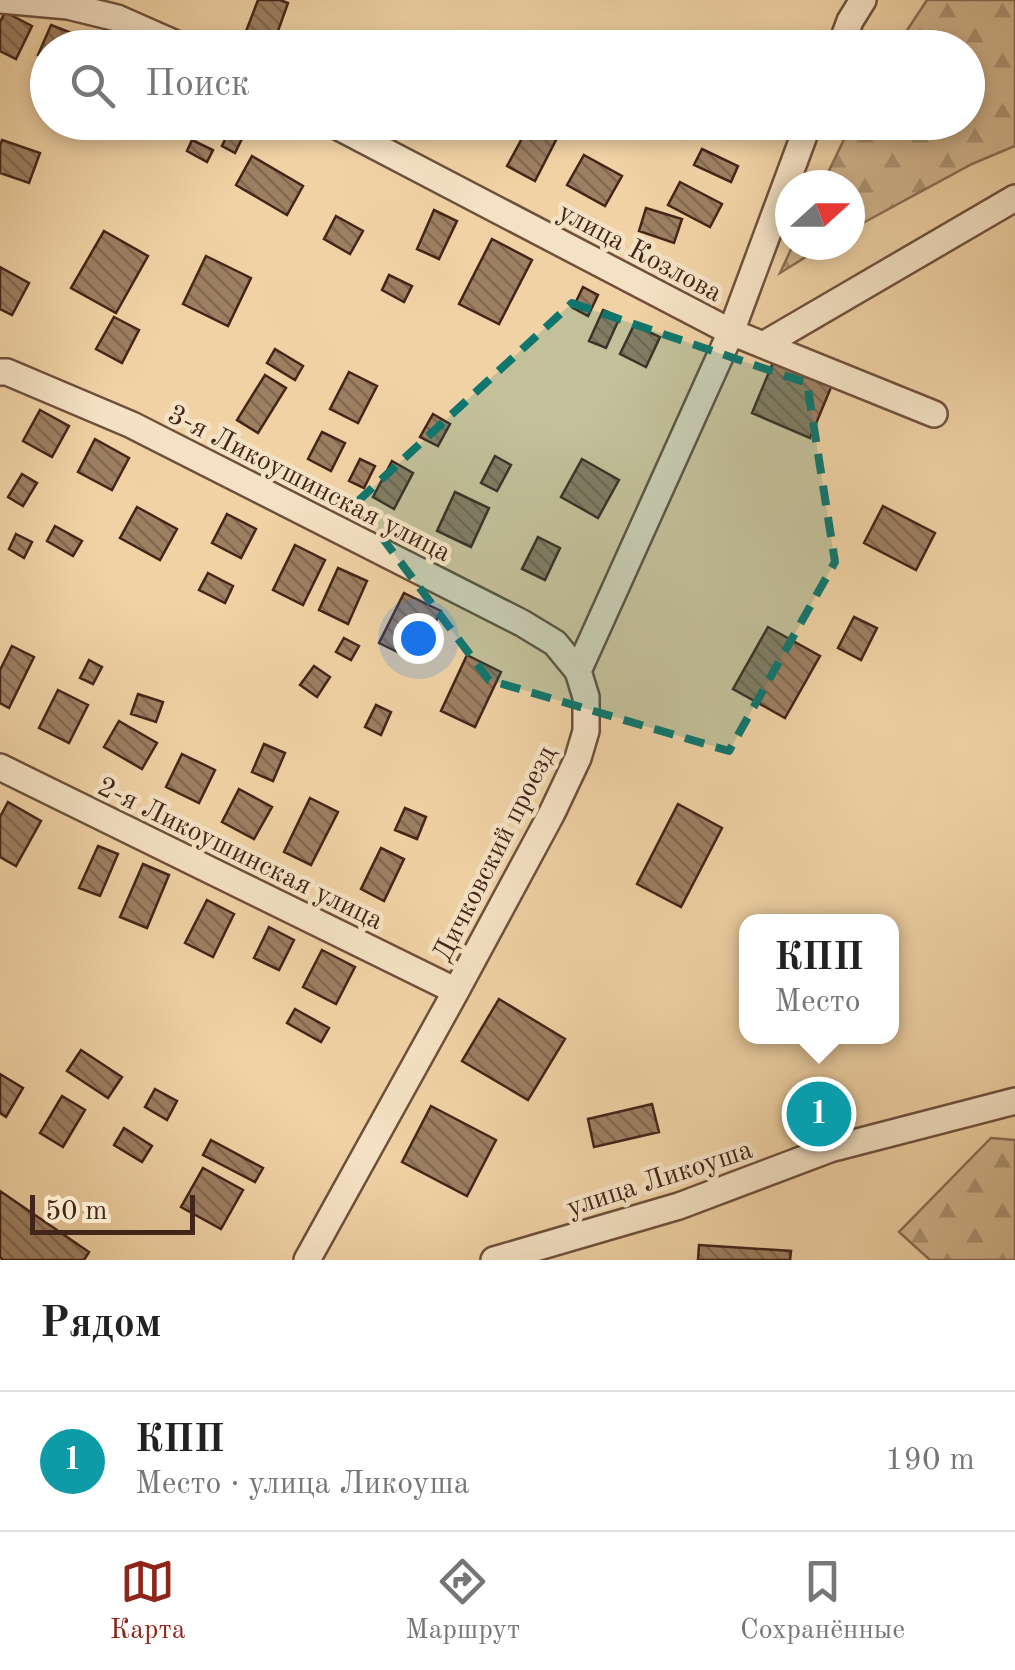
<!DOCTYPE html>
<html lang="ru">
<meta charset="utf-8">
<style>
:root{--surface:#fff;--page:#f2f2f2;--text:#222;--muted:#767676;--line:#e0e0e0;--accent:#8f2418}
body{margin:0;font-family:"Old Standard TT",serif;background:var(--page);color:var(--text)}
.compass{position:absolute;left:775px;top:170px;width:90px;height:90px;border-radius:50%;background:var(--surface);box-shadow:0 5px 15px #0003;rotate:69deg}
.scale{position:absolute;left:30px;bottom:25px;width:165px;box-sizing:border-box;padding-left:10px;border:5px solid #442519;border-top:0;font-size:28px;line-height:35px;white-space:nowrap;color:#442519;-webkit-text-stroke:8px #f5e2c4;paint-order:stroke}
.you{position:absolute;left:418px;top:638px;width:35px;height:35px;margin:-25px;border:8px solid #fff;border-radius:50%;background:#1a73e8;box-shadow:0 0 0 15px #1a73e833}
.badge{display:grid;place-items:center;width:65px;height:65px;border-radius:50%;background:var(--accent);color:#fff;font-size:32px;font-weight:700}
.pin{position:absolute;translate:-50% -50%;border:5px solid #fff;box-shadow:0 2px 10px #0006}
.popup{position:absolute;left:739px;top:914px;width:160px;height:130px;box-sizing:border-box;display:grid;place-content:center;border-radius:20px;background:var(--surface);filter:drop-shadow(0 2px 8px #0005);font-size:32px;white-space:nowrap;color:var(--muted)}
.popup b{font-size:38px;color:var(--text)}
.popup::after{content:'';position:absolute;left:50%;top:100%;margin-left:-20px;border:20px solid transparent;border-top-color:var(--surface)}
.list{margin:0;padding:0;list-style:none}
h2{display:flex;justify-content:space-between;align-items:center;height:130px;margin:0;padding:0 40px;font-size:42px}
h2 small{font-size:32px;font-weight:400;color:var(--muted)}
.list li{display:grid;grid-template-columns:65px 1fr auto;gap:30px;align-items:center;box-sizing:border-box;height:140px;padding:0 40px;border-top:2px solid var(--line)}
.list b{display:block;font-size:38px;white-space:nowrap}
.list p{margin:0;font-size:32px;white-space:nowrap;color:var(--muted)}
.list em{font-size:32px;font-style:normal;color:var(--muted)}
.icon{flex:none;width:55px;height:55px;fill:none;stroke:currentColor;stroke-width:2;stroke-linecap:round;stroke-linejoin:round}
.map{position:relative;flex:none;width:1015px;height:1260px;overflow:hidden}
.search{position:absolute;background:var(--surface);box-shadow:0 5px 15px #0003;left:30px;right:30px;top:30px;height:110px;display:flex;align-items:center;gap:25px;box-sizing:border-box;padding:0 35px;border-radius:55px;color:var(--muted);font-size:38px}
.sheet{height:270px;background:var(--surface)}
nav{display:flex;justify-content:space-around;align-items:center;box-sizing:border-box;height:140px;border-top:2px solid var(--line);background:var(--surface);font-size:28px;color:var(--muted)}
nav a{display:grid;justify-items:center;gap:5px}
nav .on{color:var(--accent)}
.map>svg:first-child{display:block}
.forest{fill:url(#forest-firs);stroke:#8c6d53;stroke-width:2.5}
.building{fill:url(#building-back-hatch);stroke:#442519;stroke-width:2.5}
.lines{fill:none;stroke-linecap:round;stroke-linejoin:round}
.minor-casing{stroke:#6f503c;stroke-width:30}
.minor{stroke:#f5e2c4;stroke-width:25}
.marked{fill:#0f766e;fill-opacity:0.2;stroke:#0f766e;stroke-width:8;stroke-dasharray:20 12;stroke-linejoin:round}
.labels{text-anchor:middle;stroke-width:9;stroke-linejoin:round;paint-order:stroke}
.street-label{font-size:28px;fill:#442519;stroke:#f5e2c4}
</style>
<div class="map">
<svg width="1015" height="1260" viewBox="0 0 1015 1260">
<defs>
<pattern id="forest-firs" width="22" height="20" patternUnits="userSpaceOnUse" patternTransform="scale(2.5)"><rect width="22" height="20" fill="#d3b58d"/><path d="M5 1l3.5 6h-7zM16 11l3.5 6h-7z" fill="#ad9372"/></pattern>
<pattern id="building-back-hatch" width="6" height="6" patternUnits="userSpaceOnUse" patternTransform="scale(2.5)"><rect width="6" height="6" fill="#9d7f62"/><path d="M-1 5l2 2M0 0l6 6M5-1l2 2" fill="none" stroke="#826850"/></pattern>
</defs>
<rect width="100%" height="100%" fill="#f0d2a5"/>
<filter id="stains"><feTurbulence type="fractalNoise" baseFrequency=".002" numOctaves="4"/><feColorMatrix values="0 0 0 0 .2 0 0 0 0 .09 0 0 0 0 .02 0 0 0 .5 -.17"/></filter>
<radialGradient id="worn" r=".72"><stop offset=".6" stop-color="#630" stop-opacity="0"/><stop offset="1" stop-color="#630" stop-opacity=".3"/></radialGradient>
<path class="forest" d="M 927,0 L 1015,0 L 1015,146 L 972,164 L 850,230 L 850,185 L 822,185 L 852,123 L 968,122 L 968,48 L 896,47 Z
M 793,245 L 825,245 L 780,273 Z
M 991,1138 L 1015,1140 L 1015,1260 L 930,1260 L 899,1232 Z"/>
<path class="building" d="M 258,0 L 280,0 L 288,3 L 273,45 L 245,34 Z
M 5,12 L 32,26 L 16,59 L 0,51 L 0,22 Z
M 51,25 L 69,32 L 62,48 L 48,48 L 48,59 L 38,55 Z
M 696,35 L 715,44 L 714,48 L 690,48 Z
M 233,122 L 250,122 L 235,153 L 222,146 Z
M 444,122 L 480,122 L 475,136 Z
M 530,124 L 557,138 L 535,181 L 507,166 Z
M 2,140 L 40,153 L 29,183 L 0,173 L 0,146 Z
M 192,140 L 213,150 L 207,162 L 187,151 Z
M 702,149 L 738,166 L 731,182 L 694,165 Z
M 584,155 L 622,176 L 605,206 L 567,185 Z
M 252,156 L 303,186 L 287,215 L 236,185 Z
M 680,182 L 722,204 L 710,227 L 668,205 Z
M 646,208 L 682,219 L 674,243 L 639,231 Z
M 434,210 L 457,221 L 439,259 L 417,249 Z
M 336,216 L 363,231 L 350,254 L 324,239 Z
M 104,231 L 148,256 L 116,313 L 71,288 Z
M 492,239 L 532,260 L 499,324 L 459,304 Z
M 206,256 L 251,278 L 228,326 L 183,304 Z
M 0,267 L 29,283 L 12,315 L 0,309 Z
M 389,275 L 412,286 L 404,302 L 382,290 Z
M 583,287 L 598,295 L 588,316 L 573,308 Z
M 603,310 L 620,317 L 606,348 L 589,341 Z
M 114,317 L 139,330 L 122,363 L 96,349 Z
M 634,325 L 660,337 L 646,367 L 620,354 Z
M 275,349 L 303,366 L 295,380 L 267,363 Z
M 774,360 L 832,385 L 810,438 L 752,413 Z
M 349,372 L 377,386 L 358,423 L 330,409 Z
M 265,375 L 286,388 L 258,433 L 237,420 Z
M 40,410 L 69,426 L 52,457 L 23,441 Z
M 433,414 L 450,424 L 438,446 L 420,437 Z
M 322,432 L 345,443 L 331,471 L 308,459 Z
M 95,439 L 129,458 L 112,490 L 78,472 Z
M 495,456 L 511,465 L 497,491 L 481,483 Z
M 360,459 L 375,466 L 364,488 L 349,481 Z
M 582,459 L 619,480 L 598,518 L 561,497 Z
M 392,461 L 413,473 L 394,509 L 373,497 Z
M 22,474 L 37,483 L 23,506 L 8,497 Z
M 455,492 L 489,508 L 471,547 L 437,531 Z
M 883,506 L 935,533 L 916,570 L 864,543 Z
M 137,507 L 177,529 L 160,560 L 120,538 Z
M 227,514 L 256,529 L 241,558 L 212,543 Z
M 55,526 L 82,541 L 73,556 L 47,541 Z
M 16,534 L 32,542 L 24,558 L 9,549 Z
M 538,537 L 560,548 L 545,580 L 522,569 Z
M 295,545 L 325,560 L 303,605 L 273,590 Z
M 338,568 L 367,581 L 348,624 L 319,610 Z
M 208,573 L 233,586 L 225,603 L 199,590 Z
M 404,593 L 441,611 L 416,661 L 379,643 Z
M 854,617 L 877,628 L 861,660 L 838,648 Z
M 768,627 L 820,656 L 785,718 L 733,689 Z
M 344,638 L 359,646 L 351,660 L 336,652 Z
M 12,646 L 34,657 L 9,708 L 0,703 L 0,670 Z
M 467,655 L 501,672 L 475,727 L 441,711 Z
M 89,660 L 102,667 L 93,684 L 80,678 Z
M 314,666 L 330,677 L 317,697 L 300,685 Z
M 58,690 L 88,705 L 69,743 L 39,728 Z
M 138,694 L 163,702 L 156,722 L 131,714 Z
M 376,705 L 391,712 L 381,735 L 365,727 Z
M 119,721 L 157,743 L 142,769 L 104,747 Z
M 264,744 L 285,753 L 273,781 L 252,772 Z
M 182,754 L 215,770 L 199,803 L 166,787 Z
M 239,789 L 272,807 L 254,839 L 222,822 Z
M 310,798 L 338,812 L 311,865 L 284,852 Z
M 8,802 L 41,821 L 16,866 L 0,857 L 0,817 Z
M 678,804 L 722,828 L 681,907 L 637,884 Z
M 405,808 L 426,817 L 417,839 L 395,830 Z
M 98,846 L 118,854 L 100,896 L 79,888 Z
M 381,848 L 404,859 L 384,901 L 361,889 Z
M 143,864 L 169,875 L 147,928 L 120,917 Z
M 207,900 L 234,914 L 213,957 L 185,943 Z
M 269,927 L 294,940 L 279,970 L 254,958 Z
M 322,950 L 355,967 L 336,1004 L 303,987 Z
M 499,999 L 565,1039 L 528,1100 L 462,1061 Z
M 295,1009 L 329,1028 L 321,1042 L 287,1023 Z
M 81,1050 L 122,1077 L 108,1098 L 67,1071 Z
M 0,1074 L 23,1088 L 6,1117 L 0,1113 Z
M 815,1088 L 846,1116 L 822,1140 L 793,1112 Z
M 155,1089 L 177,1101 L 167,1120 L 145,1107 Z
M 62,1096 L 85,1110 L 63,1147 L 40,1133 Z
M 652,1104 L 659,1132 L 594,1147 L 588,1119 Z
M 431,1106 L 496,1140 L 467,1196 L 402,1162 Z
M 124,1128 L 152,1146 L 142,1162 L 114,1145 Z
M 211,1140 L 263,1168 L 255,1182 L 203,1155 Z
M 203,1168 L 243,1190 L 221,1229 L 181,1207 Z
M 0,1191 L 89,1252 L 84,1260 L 3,1260 L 0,1257 Z
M 699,1245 L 791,1251 L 790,1260 L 698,1260 Z"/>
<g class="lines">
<g class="minor-casing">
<path id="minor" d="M 1,0 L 68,6 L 117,18 L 185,48
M 840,48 L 850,21 L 863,0
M 329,122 L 731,332 L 934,414
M 763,345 L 1015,198
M 0,372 L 7,372 L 132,425 L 522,623 L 555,643 L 578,671
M 0,767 L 456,991
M 307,1260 L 456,991 L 552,813 L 578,758 L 586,731 L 586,697 L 578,671 L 731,332 L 809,122
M 494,1260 L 679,1206 L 830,1149 L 1015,1101"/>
</g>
<use href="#minor" class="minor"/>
</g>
<path class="marked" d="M 572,303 L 807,383 L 835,562 L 729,751 L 489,680 L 356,503 Z"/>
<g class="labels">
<g class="street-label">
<text transform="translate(641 251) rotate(28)" y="10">улица Козлова</text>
<text transform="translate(310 482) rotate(27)" y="10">3-я Ликоушинская улица</text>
<text transform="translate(241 852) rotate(26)" y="10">2-я Ликоушинская улица</text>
<text transform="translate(493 853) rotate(-63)" y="10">Дичковский проезд</text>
<text transform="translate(659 1177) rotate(-18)" y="10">улица Ликоуша</text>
</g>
</g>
<rect width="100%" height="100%" filter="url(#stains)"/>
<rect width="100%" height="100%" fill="url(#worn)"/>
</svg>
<svg class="compass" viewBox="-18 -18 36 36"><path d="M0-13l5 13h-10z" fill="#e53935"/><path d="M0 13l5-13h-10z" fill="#767676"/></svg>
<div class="scale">50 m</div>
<div class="you"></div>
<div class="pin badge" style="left:819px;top:1114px;background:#0f9aa8">1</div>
<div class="popup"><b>КПП</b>Место</div>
<div class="search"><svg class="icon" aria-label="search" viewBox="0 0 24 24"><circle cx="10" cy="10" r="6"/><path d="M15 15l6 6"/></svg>Поиск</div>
</div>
<section class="sheet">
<h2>Рядом<small></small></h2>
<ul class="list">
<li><span class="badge" style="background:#0f9aa8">1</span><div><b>КПП</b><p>Место · улица Ликоуша</p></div><em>190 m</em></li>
</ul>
</section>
<nav>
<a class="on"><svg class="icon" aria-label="map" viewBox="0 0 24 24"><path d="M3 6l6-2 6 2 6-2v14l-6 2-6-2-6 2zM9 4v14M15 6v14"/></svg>Карта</a>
<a><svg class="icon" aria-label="directions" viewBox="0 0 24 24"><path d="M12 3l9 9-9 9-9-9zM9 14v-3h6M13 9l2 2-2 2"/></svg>Маршрут</a>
<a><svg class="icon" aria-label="saved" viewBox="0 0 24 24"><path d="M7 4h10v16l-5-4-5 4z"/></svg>Сохранённые</a>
</nav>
